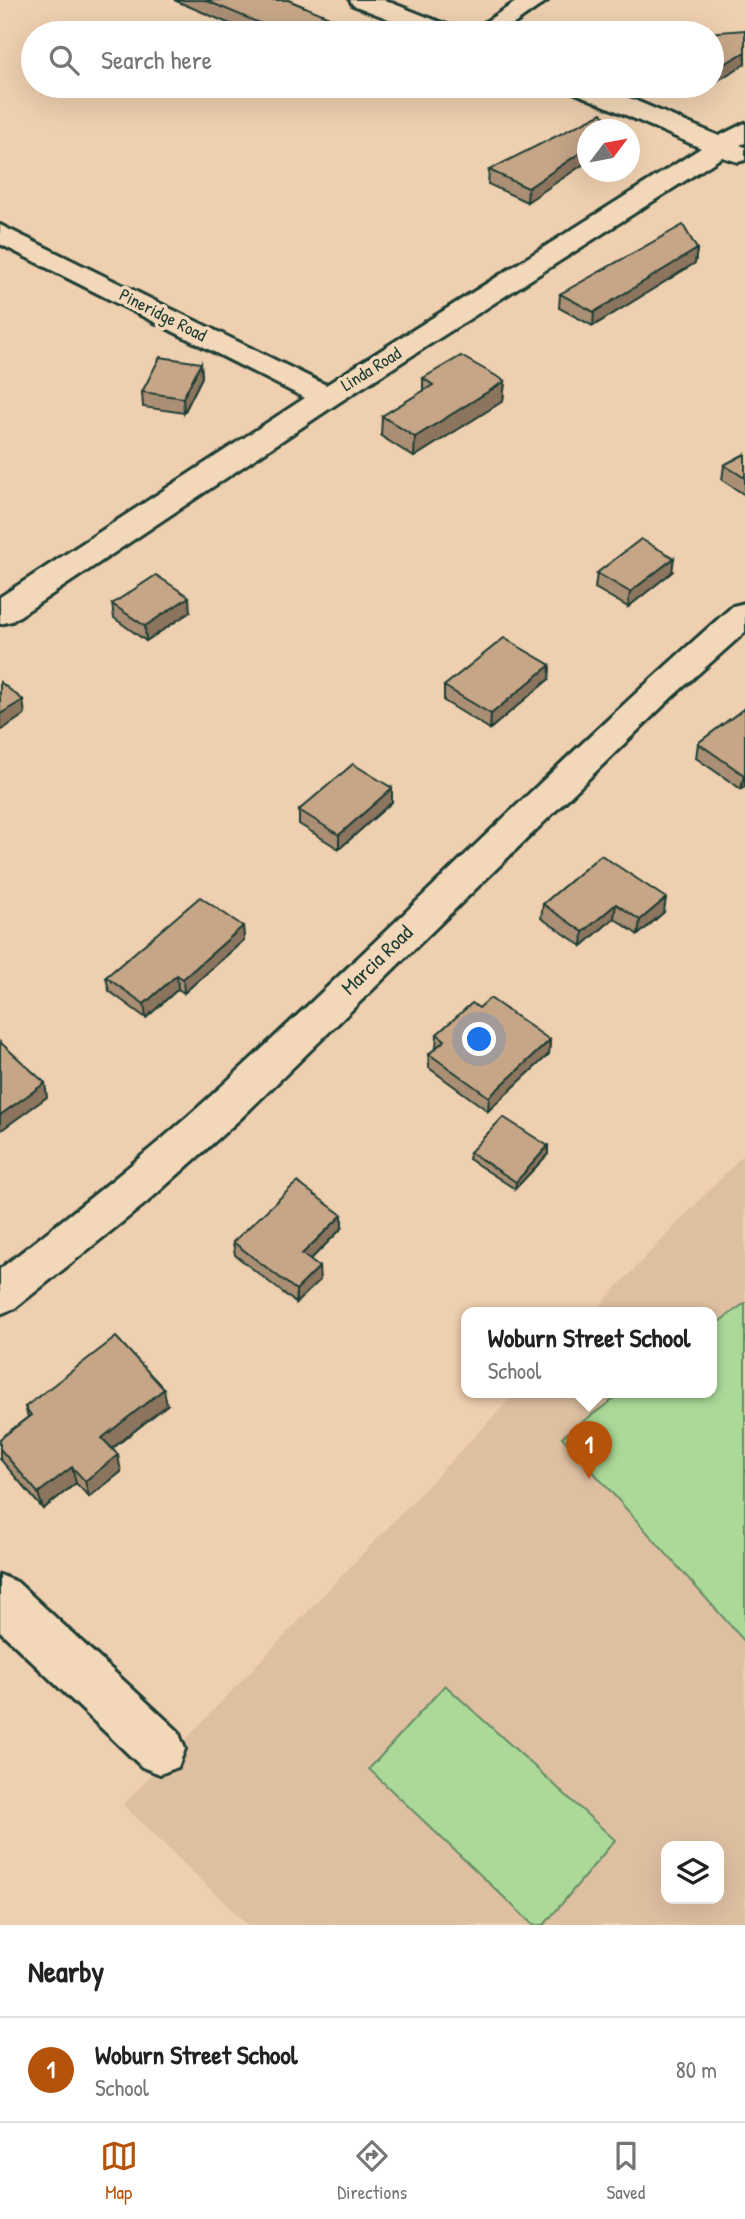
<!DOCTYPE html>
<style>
:root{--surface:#fff;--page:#f6f6f6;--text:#222;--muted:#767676;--line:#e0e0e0;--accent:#b45309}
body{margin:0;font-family:"Patrick Hand",sans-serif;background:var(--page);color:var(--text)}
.controls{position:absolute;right:21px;bottom:21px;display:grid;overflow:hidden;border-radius:14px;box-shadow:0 7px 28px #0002}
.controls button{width:63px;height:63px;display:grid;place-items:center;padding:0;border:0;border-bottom:2px solid var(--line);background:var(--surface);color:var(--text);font:35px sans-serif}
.compass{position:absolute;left:577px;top:119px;width:63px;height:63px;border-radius:50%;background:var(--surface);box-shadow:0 7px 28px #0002;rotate:58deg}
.you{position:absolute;left:480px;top:1040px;width:24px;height:24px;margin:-18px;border:5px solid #fff;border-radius:50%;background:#1a73e8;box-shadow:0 0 0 10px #1a73e833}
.badge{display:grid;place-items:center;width:46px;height:46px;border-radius:50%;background:var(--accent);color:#fff;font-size:23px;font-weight:700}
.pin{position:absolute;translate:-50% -58px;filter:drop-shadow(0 2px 4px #0008)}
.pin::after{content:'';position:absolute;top:37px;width:24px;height:21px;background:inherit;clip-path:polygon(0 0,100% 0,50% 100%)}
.popup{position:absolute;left:461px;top:1307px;width:256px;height:91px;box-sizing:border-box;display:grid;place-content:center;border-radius:14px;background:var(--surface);filter:drop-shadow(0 2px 5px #0005);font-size:23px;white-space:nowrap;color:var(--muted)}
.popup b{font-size:26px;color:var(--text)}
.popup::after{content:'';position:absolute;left:50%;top:100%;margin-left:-14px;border:14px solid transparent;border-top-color:var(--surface)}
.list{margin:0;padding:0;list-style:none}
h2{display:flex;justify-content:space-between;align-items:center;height:91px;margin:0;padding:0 28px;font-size:30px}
h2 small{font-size:23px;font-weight:400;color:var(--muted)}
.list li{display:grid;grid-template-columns:46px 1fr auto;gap:21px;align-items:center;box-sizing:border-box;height:105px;padding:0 28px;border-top:2px solid var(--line)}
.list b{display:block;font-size:26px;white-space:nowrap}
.list p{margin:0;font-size:23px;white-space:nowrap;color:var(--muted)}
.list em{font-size:23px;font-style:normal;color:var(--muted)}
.icon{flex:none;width:38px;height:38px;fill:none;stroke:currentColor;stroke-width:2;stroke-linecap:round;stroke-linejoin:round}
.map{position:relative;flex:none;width:745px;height:1925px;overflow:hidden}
.search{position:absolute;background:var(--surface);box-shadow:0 7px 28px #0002;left:21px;right:21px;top:21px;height:77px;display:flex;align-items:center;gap:18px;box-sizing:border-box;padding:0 24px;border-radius:38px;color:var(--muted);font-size:26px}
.sheet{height:196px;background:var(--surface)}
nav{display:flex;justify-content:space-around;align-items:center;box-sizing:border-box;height:98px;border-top:2px solid var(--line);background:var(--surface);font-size:19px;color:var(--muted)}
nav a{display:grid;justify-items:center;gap:4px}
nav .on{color:var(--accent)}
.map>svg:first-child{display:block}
.built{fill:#dec0a1;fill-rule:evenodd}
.green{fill:#abd998;stroke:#658b66;stroke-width:2}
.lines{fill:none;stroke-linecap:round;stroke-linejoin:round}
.minor-casing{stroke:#1f3d34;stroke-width:6}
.minor{fill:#f2d8b9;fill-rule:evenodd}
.wall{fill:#aa8f74;stroke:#1f3d34;stroke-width:2}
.shaded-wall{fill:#8b745e;stroke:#1f3d34;stroke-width:2}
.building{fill:#c6a687;stroke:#1f3d34;stroke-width:2}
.labels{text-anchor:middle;stroke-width:7;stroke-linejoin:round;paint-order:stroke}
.far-street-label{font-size:18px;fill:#1f3d34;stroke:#f2d8b9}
.street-label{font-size:21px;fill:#1f3d34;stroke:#f2d8b9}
</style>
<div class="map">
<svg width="745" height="1925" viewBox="0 0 745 1925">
<rect width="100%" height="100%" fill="#eecfaf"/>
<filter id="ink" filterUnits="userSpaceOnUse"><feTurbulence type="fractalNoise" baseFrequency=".0143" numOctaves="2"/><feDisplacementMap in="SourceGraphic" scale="14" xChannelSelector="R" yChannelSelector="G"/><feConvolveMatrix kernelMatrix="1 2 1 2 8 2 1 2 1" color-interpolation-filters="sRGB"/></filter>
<g filter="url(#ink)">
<path class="built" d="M 745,1153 L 745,1925 L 248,1925 L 123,1805 L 516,1393 L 712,1393 L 712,1313 L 592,1313 ZM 666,1846 L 719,1846 L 719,1899 L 666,1899 Z"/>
<path class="green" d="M 745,1303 L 745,1642 L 562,1437 L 622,1393 L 712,1393 L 712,1327 Z
M 445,1685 L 615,1840 L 544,1925 L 533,1925 L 369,1769 Z"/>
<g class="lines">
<g class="minor-casing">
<path id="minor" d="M 350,0 L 384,0 L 455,28 L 458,33 L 425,33 L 353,5 Z
M 519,0 L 548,0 L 501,33 L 473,33 L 476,28 Z
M 567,86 L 601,86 L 719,136 L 745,123 L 745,143 L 740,145 L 745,147 L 745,160 L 738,162 L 722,157 L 338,403 L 12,621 L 0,624 L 0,597 L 305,398 L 0,244 L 0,225 L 326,385 L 701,148 L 571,91 Z
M 745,603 L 745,632 L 672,697 L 240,1119 L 146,1203 L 15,1308 L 0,1314 L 0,1269 C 72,1213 145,1156 212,1095 C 388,934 554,763 733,606 Z
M 0,1575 L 17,1582 L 178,1731 L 185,1749 L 178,1767 L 160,1774 L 142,1767 L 0,1631 Z"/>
</g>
<use href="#minor" class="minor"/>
</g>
<path class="wall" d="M 174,0 L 288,0 L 348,25 L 379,33 L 251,33 Z
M 304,86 L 338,86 L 325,94 Z
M 678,86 L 708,86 L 695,94 Z
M 612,130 L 527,202 L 488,184 L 489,170 Z
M 697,249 L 695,263 L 593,326 L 559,308 L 560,294 Z
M 201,363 L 202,377 L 184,413 L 143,407 L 142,392 Z
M 423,378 L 505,381 L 503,401 L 414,457 L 381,436 L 382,416 L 423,391 Z
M 745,454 L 745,495 L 722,480 L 724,465 Z
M 672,572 L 628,607 L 595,588 L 597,573 Z
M 112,604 L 190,612 L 146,641 L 114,618 Z
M 550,665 L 549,679 L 490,729 L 444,701 L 444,686 Z
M 745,708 L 745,787 L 741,789 L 696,758 L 698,743 Z
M 392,788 L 392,802 L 339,849 L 299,824 L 299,810 Z
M 601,855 L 664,912 L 638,935 L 614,918 L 582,946 L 541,918 L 543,904 Z
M 243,926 L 244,940 L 184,993 L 178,989 L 146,1018 L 109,991 L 106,977 Z
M 479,1008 L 550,1040 L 549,1054 L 488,1111 L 429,1068 L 429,1054 L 436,1048 L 437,1034 Z
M 548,1146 L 548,1154 L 515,1189 L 469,1159 L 470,1152 Z
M 342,1228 L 310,1260 L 320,1280 L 296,1303 L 235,1255 L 233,1242 Z
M 167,1405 L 112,1449 L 121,1472 L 89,1497 L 76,1483 L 43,1509 L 0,1459 L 0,1439 L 28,1417 L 25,1407 Z"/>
<path class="shaded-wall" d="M 745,52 L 745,64 L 712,84 L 712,71 Z
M 325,86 L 338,86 L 325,94 Z
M 696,86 L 708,86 L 695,94 Z
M 587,148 L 587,162 L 527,202 L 528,188 Z
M 697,249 L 695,263 L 593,326 L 594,312 Z
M 201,363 L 202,377 L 184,413 L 183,398 Z
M 505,381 L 503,401 L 414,457 L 415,437 Z
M 674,558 L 672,572 L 628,607 L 630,592 Z
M 189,597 L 190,612 L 146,641 L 145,626 Z
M 550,665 L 549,679 L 490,729 L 491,714 Z
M 23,700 L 25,714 L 0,731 L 0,714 Z
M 745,774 L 745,787 L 741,789 L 744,775 Z
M 392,788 L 392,802 L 339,849 L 339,835 Z
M 666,898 L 664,912 L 638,935 L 640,920 Z
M 616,904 L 614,918 L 582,946 L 583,932 Z
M 243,926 L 244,940 L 184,993 L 183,979 Z
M 177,975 L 178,989 L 146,1018 L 144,1004 Z
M 550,1040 L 549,1054 L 488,1111 L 489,1097 Z
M 45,1083 L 47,1097 L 0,1131 L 0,1115 Z
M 548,1146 L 548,1154 L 515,1189 L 516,1182 Z
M 342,1215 L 342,1228 L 303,1267 L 302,1254 Z
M 319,1267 L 320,1280 L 296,1303 L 296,1290 Z
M 164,1389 L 167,1405 L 105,1454 L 102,1438 Z
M 118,1455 L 121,1472 L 89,1497 L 85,1481 Z
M 72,1467 L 76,1483 L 43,1509 L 38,1493 Z"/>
<path class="building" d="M 205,0 L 288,0 L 348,25 L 352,22 L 379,33 L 283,33 Z
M 745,30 L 745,52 L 712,71 L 712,33 L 706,33 Z
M 602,113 L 612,130 L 587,130 L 587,148 L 528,188 L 489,170 Z
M 683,225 L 697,249 L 594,312 L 560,294 Z
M 461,356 L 505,381 L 415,437 L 382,416 L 433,385 L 423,378 Z
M 160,357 L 201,363 L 183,398 L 142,392 Z
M 745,454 L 745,478 L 724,465 Z
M 641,539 L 674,558 L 630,592 L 597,573 Z
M 156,575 L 189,597 L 145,626 L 112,604 Z
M 504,638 L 550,665 L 491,714 L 444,686 Z
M 0,682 L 23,700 L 0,714 Z
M 745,708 L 745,774 L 744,775 L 698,743 Z
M 353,764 L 392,788 L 339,835 L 299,810 Z
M 601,855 L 666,898 L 640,920 L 616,904 L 583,932 L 543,904 Z
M 200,897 L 243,926 L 183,979 L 177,975 L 144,1004 L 106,977 Z
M 490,998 L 550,1040 L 489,1097 L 429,1054 L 445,1040 L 437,1034 L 472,1003 L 479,1008 Z
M 0,1042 L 45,1083 L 0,1115 Z
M 503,1117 L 548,1146 L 516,1182 L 470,1152 Z
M 297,1182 L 342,1215 L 302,1254 L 319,1267 L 296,1290 L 233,1242 Z
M 116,1337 L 164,1389 L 102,1438 L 118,1455 L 85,1481 L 72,1467 L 38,1493 L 0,1449 L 0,1439 L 31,1415 L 25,1407 Z"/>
</g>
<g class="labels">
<g class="far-street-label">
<text transform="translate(163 315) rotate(27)" y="6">Pineridge Road</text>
<text transform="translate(371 369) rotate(-32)" y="6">Linda Road</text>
</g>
<g class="street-label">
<text transform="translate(377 960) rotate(-44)" y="7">Marcia Road</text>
</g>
</g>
</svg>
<div class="controls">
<button><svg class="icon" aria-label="layers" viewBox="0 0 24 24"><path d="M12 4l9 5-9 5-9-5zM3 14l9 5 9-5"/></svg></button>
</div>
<svg class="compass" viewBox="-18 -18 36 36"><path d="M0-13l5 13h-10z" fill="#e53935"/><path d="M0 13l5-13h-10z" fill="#767676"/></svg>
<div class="you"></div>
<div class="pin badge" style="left:589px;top:1479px">1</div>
<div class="popup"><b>Woburn Street School</b>School</div>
<div class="search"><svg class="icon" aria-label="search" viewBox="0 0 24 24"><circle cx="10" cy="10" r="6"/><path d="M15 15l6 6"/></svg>Search here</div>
</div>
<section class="sheet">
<h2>Nearby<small></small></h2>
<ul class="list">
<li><span class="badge">1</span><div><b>Woburn Street School</b><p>School</p></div><em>80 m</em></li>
</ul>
</section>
<nav>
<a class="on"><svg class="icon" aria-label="map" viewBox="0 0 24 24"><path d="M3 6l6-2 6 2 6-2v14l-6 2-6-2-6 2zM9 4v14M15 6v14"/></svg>Map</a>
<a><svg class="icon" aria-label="directions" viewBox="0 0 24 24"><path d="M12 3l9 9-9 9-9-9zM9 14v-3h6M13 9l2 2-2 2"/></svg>Directions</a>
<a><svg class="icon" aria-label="saved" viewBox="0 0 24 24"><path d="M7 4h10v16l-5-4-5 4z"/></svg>Saved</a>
</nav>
